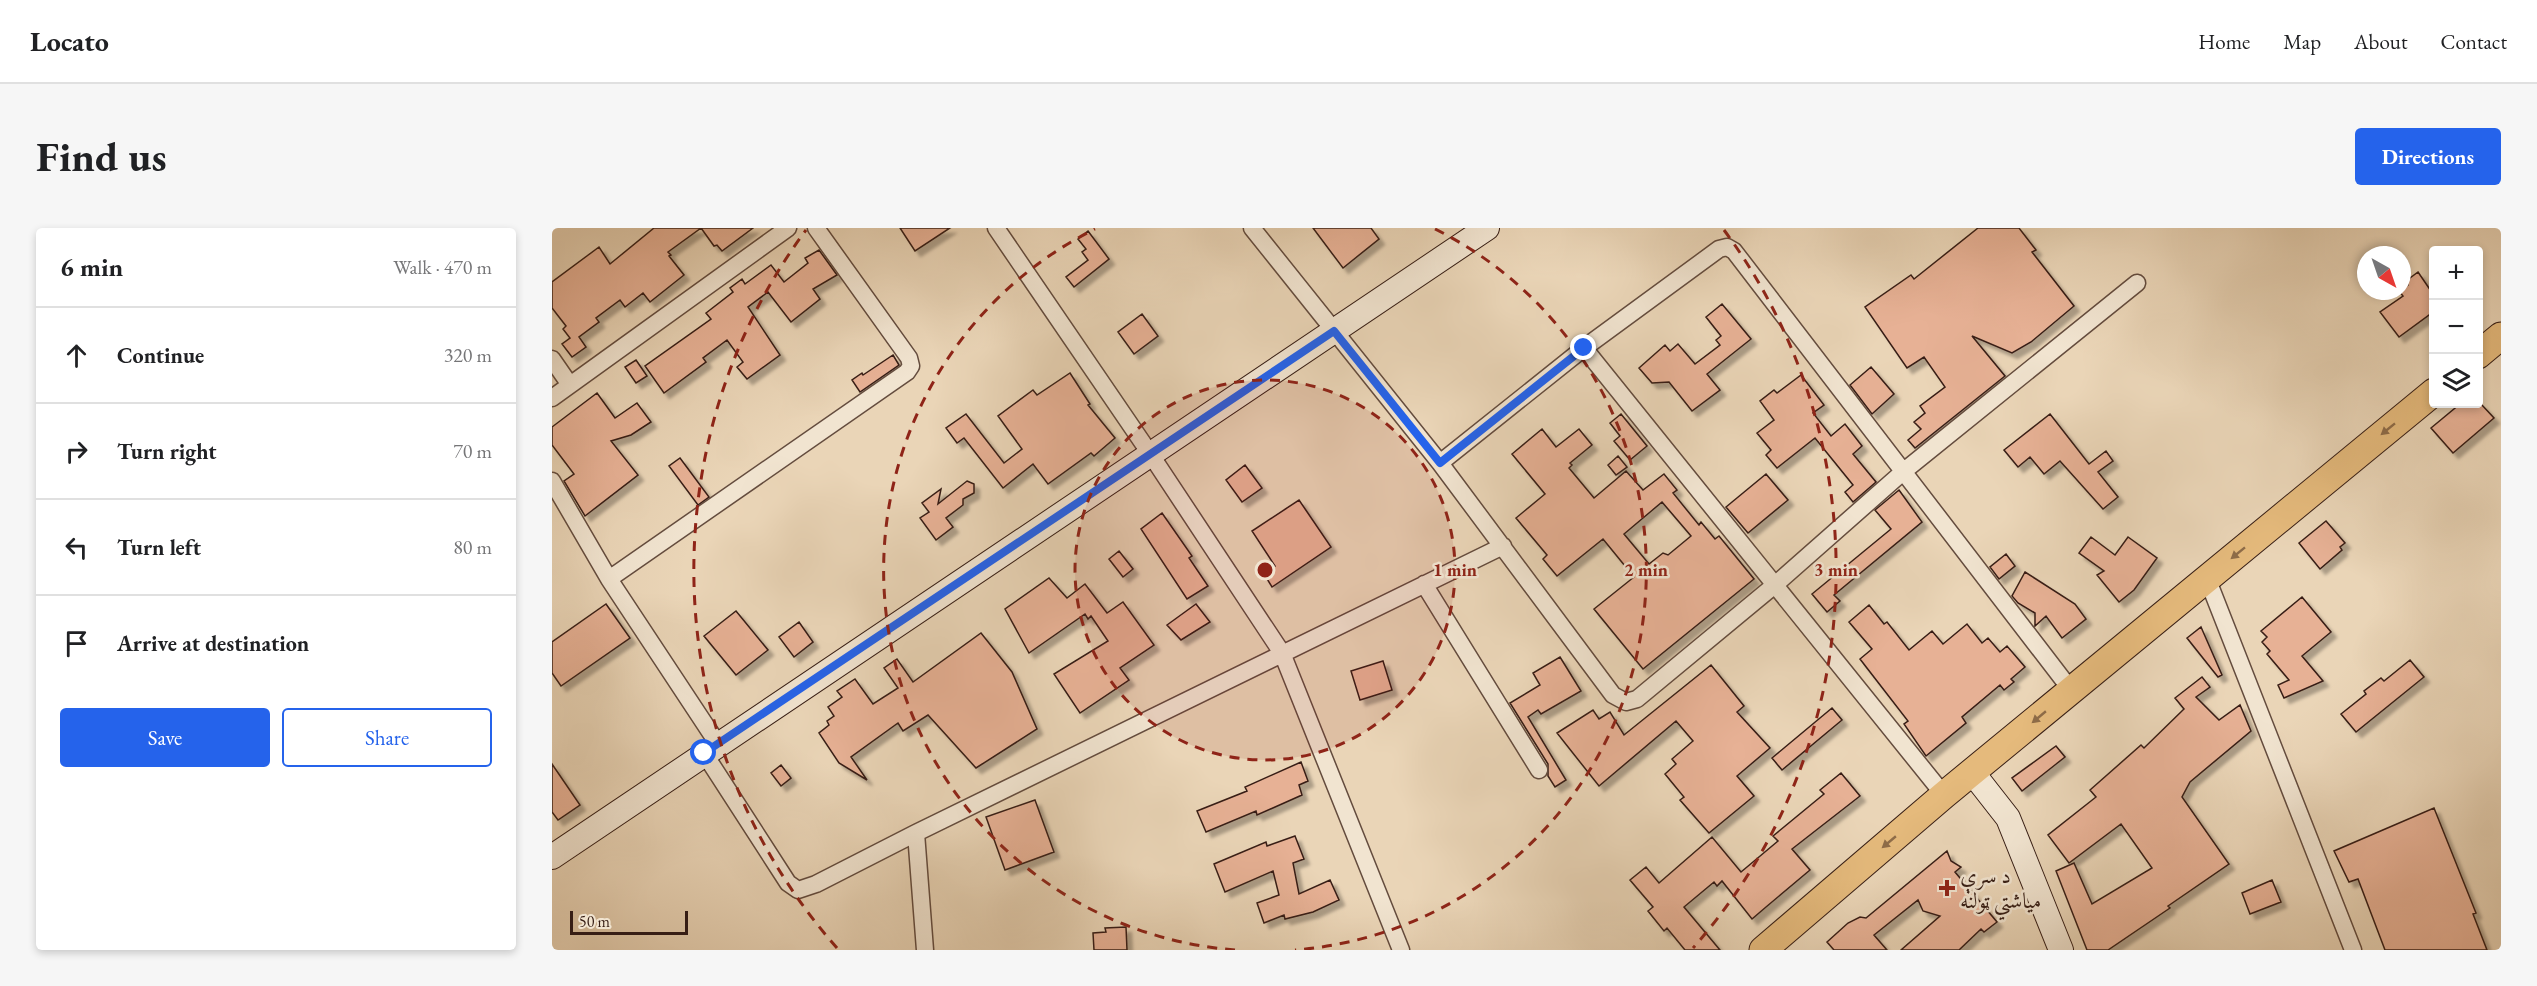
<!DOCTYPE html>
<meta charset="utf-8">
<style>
:root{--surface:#fff;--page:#f6f6f6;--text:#202124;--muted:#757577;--line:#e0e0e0;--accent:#2563eb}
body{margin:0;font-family:"EB Garamond",Amiri,serif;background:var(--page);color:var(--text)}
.controls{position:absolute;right:18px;top:18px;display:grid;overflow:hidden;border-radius:6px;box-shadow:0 3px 9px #0003}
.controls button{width:54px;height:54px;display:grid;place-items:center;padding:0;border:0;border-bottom:2px solid var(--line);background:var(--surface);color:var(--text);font:30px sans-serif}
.compass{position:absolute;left:1805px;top:18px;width:54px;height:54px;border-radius:50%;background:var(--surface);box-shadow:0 3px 9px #0003;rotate:140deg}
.scale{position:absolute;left:18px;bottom:15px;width:118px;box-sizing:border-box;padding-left:6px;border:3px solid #371e15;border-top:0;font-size:16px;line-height:21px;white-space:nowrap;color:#371e15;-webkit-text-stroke:4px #f1e4d0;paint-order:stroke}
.stop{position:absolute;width:18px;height:18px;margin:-14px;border:4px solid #2563eb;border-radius:50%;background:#fff}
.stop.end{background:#2563eb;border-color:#fff;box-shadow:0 2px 6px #0008}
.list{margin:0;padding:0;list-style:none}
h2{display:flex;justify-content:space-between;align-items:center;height:78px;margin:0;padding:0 24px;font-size:26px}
h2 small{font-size:20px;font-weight:400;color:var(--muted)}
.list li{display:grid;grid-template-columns:39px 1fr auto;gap:18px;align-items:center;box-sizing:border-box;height:96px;padding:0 24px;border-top:2px solid var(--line)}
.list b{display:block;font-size:22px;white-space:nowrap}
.list em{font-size:20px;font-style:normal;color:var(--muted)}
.actions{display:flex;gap:12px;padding:18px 24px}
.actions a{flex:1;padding:14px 0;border:2px solid var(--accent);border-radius:6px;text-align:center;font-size:21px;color:var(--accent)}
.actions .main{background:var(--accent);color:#fff}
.icon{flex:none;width:33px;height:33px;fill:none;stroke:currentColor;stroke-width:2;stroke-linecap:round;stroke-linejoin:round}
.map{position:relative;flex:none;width:1949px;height:722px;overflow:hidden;border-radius:6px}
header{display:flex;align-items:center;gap:36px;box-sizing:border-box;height:84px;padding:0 30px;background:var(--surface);border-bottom:2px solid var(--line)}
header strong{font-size:28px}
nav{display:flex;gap:33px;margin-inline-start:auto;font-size:21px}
.intro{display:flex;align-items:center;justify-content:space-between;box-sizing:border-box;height:144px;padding:0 36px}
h1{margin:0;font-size:42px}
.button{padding:15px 27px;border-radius:6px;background:var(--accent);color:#fff;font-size:21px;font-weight:700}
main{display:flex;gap:36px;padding:0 36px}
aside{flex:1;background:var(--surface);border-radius:6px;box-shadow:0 3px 9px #0003}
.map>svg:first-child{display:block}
.building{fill:#e7b195;stroke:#371e15;stroke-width:1.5;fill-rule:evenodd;filter:url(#shadow)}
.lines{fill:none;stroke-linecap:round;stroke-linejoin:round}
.street-casing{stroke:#644c3e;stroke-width:19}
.secondary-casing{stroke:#371e15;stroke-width:26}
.primary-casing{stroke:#371e15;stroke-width:29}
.street{stroke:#f1e4d0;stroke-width:16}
.secondary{stroke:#f1e4d0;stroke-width:24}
.primary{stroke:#e5ba7c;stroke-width:27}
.oneway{fill:#8e6c48}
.route{stroke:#2563eb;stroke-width:8}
.ring{fill:none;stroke:#8f2418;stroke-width:3;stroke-dasharray:10 8}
.poi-dot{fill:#8f2418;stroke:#f1e4d0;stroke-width:2}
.labels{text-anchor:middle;stroke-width:5;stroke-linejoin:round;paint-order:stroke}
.poi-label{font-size:22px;fill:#371e15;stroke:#f1e4d0;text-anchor:start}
.centre{fill:#8f2418;stroke:#f1e4d0;stroke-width:3}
.ring-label{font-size:18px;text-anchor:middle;font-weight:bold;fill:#8f2418;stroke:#f1e4d0;stroke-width:5;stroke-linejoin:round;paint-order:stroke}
</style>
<header>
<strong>Locato</strong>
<nav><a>Home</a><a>Map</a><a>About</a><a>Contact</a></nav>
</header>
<div class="intro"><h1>Find us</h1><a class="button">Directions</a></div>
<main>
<aside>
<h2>6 min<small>Walk · 470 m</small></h2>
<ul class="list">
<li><svg class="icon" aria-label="ahead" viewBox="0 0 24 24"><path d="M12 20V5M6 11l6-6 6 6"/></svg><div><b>Continue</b></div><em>320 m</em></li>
<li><svg class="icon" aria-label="right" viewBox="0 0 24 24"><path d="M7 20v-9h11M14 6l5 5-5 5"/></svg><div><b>Turn right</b></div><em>70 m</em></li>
<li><svg class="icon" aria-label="left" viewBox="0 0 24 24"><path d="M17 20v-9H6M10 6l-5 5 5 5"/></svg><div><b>Turn left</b></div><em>80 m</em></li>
<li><svg class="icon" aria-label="arrive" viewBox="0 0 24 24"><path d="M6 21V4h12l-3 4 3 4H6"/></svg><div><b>Arrive at destination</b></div></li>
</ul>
<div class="actions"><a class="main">Save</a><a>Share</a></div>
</aside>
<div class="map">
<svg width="1949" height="722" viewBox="0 0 1949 722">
<defs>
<filter id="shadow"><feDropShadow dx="5.5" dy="5.5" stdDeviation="1.5" flood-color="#0004"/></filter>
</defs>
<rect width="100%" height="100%" fill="#ead5b7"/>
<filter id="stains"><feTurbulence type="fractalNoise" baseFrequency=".00333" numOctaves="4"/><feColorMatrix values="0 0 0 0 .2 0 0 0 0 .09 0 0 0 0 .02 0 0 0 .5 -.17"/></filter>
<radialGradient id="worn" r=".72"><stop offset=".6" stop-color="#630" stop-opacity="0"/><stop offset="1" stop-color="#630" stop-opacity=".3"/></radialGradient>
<path class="building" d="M 102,0 L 149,0 L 116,24 L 119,27 L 117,28 L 132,47 L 98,74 L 91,65 L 73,79 L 68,72 L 44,90 L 47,94 L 27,109 L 34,119 L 20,129 L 10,116 L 18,110 L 11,101 L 14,98 L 0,80 L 0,54 L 47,19 L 58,36 Z
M 149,0 L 201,0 L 170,23 L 165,17 L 162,18 Z
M 348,0 L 398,0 L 363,23 Z
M 761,0 L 819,0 L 827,11 L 791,40 Z
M 1426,0 L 1467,0 L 1484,22 L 1480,24 L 1522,78 L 1479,114 L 1460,125 L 1420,108 L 1453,148 L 1363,220 L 1356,212 L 1369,201 L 1362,194 L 1373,185 L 1368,178 L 1393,159 L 1372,129 L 1355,140 L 1313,79 L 1359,47 L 1362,51 Z
M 536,3 L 557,31 L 522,59 L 514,49 L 536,32 L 530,24 L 534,21 L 526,11 Z
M 267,22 L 285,47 L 261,61 L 268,71 L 239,94 L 216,64 L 196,79 L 228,127 L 195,151 L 185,139 L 191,134 L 175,112 L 151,130 L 154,134 L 112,165 L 93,138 L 159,91 L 154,85 L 181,64 L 178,60 L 190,51 L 193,56 L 219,37 L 232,54 L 256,35 L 253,30 Z
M 1866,44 L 1881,66 L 1881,84 L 1847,109 L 1828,84 L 1851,68 L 1847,63 L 1856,57 L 1854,53 Z
M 1170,76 L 1199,111 L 1155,146 L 1168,162 L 1140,183 L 1117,154 L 1100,155 L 1087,140 L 1113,117 L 1118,123 L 1126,116 L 1143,136 L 1168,117 L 1164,112 L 1169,108 L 1154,89 Z
M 590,86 L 606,108 L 582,126 L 566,104 Z
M 341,127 L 347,137 L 308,164 L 300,152 L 310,145 L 311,147 Z
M 84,132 L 95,148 L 84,155 L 73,139 Z
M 1319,139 L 1342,166 L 1320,186 L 1298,157 Z
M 518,145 L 538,176 L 536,177 L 563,210 L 542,228 L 539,225 L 496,256 L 481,236 L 451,260 L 412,210 L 405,215 L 394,200 L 414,186 L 452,235 L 470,221 L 446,188 L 481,162 L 485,167 Z
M 1249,147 L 1272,177 L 1261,185 L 1279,208 L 1293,196 L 1310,218 L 1301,226 L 1324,254 L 1301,274 L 1293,264 L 1301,257 L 1263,210 L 1225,240 L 1214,227 L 1219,222 L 1205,205 L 1222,192 L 1208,173 L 1222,162 L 1225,165 Z
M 45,165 L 63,190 L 85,175 L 99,194 L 79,207 L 59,213 L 86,247 L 33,288 L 12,253 L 22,246 L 0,217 L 0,199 Z
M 1908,176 L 1929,176 L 1942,190 L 1901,225 L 1879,200 Z
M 1069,186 L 1095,218 L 1078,232 L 1062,213 L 1068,208 L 1058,195 Z
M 1498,186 L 1537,236 L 1554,223 L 1561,233 L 1546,244 L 1566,269 L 1551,281 L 1508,233 L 1492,246 L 1478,229 L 1466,239 L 1452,222 Z
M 990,201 L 1004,219 L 1027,201 L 1040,217 L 1018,235 L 1020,237 L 1017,240 L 1042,270 L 1074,243 L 1091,262 L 1112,246 L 1125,262 L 1121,265 L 1147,297 L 1149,294 L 1163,311 L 1167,308 L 1202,351 L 1091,441 L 1042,381 L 1082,349 L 1051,311 L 1005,348 L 991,331 L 995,327 L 964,290 L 993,266 L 960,226 ZM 1110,274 L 1139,308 L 1116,327 L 1111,325 L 1097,336 L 1072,306 Z
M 1066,228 L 1075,239 L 1064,247 L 1056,237 Z
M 128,230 L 157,269 L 146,277 L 117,238 Z
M 693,237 L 710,260 L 690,274 L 674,252 Z
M 1214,246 L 1236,272 L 1196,305 L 1174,279 Z
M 415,253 L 422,256 L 422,265 L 411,271 L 411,277 L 394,290 L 401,299 L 384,312 L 368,290 L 377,284 L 370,275 L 389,261 L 386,276 Z
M 1347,262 L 1370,294 L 1282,367 L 1288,373 L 1275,384 L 1260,366 L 1339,301 L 1323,282 Z
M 747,272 L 779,319 L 720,359 L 712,346 L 723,338 L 700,303 Z
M 610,285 L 640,328 L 637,330 L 656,358 L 635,371 L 589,301 Z
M 1774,293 L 1793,315 L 1788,319 L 1790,322 L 1768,341 L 1747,315 Z
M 1539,309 L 1563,327 L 1576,309 L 1605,330 L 1582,362 L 1567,374 L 1545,347 L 1552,343 L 1527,325 Z
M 567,323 L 581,341 L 571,349 L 557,331 Z
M 1454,326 L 1463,338 L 1447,351 L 1438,339 Z
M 1473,344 L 1523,376 L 1534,391 L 1510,410 L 1494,388 L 1483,398 L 1483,385 L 1466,375 L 1460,368 Z
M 497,350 L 515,370 L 533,356 L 555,385 L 571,374 L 602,417 L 568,440 L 577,452 L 528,485 L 502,446 L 556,413 L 539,388 L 536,391 L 533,386 L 477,425 L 453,381 Z
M 1750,369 L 1779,404 L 1750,428 L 1771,453 L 1732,470 L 1726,457 L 1737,452 L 1715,426 L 1718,423 L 1710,414 L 1715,409 L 1709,403 Z
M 54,376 L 78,410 L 9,458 L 0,445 L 0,414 Z
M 644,376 L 658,394 L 629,412 L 615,397 Z
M 1317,377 L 1332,396 L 1335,394 L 1357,422 L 1380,403 L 1391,416 L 1415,396 L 1430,415 L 1436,410 L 1448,424 L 1455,418 L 1473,439 L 1459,451 L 1462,454 L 1452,462 L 1448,457 L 1410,489 L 1414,495 L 1374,528 L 1352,496 L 1356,493 L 1308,431 L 1320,421 L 1297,394 Z
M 184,383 L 216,422 L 184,447 L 152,408 Z
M 247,394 L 261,414 L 242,429 L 227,409 Z
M 1649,399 L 1670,447 L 1666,449 L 1635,410 Z
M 429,405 L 460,444 L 485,501 L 424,540 L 376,487 L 351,503 L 346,495 L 299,529 L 315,552 L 287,535 L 267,505 L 277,497 L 275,493 L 282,488 L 276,479 L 290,469 L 285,463 L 303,451 L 321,476 L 346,460 L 332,440 L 345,431 L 361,454 Z
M 1008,429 L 1029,463 L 989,486 L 986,482 L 976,489 L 1014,552 L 1003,559 L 996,548 L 996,536 L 958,475 L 988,457 L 981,445 Z
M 1858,432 L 1872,449 L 1804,504 L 1789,486 L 1814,466 L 1812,463 L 1829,450 L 1832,453 Z
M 831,433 L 840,462 L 808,472 L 799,443 Z
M 1159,437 L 1192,478 L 1185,484 L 1218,520 L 1185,548 L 1202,568 L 1157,605 L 1128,572 L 1132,569 L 1113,546 L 1124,536 L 1120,531 L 1141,513 L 1124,493 L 1047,558 L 1005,505 L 1041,482 L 1047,491 L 1058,484 L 1072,507 Z
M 1650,449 L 1658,459 L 1644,469 L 1667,492 L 1688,477 L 1699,503 L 1638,554 L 1630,569 L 1677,636 L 1616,678 L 1618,680 L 1556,722 L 1535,722 L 1504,643 L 1522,635 L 1540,676 L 1600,640 L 1569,596 L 1517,635 L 1496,607 L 1544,569 L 1538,562 L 1589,517 L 1592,520 L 1632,481 L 1623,470 Z
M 1280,480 L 1290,492 L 1230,542 L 1220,530 Z
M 1504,518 L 1513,529 L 1470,563 L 1460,550 Z
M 749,534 L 756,553 L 747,557 L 750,567 L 705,587 L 704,583 L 654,604 L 645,583 L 695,563 L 693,559 Z
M 0,536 L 28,577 L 6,592 L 0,584 Z
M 229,537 L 239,550 L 229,558 L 219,545 Z
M 1289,545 L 1308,568 L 1240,621 L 1258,642 L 1214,679 L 1200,691 L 1170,653 L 1165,658 L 1162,654 L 1132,679 L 1168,722 L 1133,722 L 1115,700 L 1112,703 L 1096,683 L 1101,679 L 1078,652 L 1094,639 L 1107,655 L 1160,609 L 1189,644 L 1226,613 L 1221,608 L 1272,566 L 1268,562 Z
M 483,572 L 502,624 L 453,642 L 434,589 Z
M 1882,580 L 1924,685 L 1921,686 L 1935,722 L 1833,722 L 1806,651 L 1797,654 L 1782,623 Z
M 743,608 L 752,631 L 741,635 L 747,666 L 778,652 L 787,672 L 761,684 L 733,691 L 732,687 L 712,695 L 705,675 L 727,667 L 721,643 L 673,664 L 662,636 L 714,614 L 715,618 Z
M 1395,623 L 1399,633 L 1409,639 L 1403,644 L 1445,694 L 1432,704 L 1429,701 L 1407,722 L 1349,722 L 1388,688 L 1371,683 L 1366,672 L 1322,707 L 1335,722 L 1282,722 L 1275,714 L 1296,695 L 1308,689 L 1314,690 Z
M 1720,652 L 1729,674 L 1698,686 L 1690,665 Z
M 574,699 L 575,722 L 542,722 L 541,705 L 554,704 L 553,700 Z"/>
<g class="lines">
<g class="street-casing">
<path id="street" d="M 444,0 L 599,227 L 730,425 L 849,722
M 700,0 L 888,235 L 1061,467 L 1074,474 L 1085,471 L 1224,356 L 1352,243 L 1585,55
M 1032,120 L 1392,567
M 0,131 L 18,157
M 0,170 L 236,0
M 888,235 L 1032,120 L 1167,21 L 1175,19 L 1182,23 L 1519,462
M 0,253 L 57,351 L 166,516
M 1655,350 L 1801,722
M 57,351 L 355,144 L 359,138 L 357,130 L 264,0
M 872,356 L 987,542
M 152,525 L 236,655 L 246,662 L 264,656 L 364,605 L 951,318
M 364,605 L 373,722"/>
</g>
<g class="secondary-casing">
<path id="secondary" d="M 1420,544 L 1456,590 L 1509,722
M 0,629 L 935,0"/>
</g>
<g class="primary-casing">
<path id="primary" d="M 1926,127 L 1949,108
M 1211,722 L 1392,567 L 1882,164"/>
</g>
<use href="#street" class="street"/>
<use href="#secondary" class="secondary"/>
<use href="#primary" class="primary"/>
</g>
<defs><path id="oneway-solid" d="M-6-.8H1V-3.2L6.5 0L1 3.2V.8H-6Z" transform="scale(1.5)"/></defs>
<g class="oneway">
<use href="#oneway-solid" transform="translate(1836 201) rotate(141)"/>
<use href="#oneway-solid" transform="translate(1686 325) rotate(141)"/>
<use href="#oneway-solid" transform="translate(1487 489) rotate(140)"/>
<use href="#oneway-solid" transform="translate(1337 614) rotate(140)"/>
</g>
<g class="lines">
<path class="route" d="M 152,525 L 782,103 L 888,235 L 1032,120"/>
</g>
<circle cx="713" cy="342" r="190" fill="#8f2418" fill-opacity=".12"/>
<g class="ring">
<circle cx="713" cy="342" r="190"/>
<path d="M683 722A381 381 0 0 1 543 1M883 1A381 381 0 0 1 743 722"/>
<path d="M285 720A571 571 0 0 1 254 2M1172 2A571 571 0 0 1 1141 720"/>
</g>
<path class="poi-dot" d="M1392 651h6v6h6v6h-6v6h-6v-6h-6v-6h6z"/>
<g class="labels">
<g class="poi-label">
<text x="1408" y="655">د سرې<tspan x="1408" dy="25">مياشتي ټولنه</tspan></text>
</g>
</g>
<circle cx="713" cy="342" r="9" class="centre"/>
<g class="ring-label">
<text x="903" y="348">1 min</text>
<text x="1094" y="348">2 min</text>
<text x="1284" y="348">3 min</text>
</g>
<rect width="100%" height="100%" filter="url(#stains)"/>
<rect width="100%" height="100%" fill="url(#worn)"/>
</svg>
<div class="controls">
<button>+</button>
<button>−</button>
<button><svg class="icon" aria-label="layers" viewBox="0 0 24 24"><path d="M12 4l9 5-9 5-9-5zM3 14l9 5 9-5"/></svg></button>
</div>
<svg class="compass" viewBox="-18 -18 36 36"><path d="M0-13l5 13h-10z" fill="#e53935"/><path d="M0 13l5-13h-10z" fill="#757577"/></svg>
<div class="scale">50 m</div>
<div class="stop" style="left:152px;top:525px"></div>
<div class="stop end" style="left:1032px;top:120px"></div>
</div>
</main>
